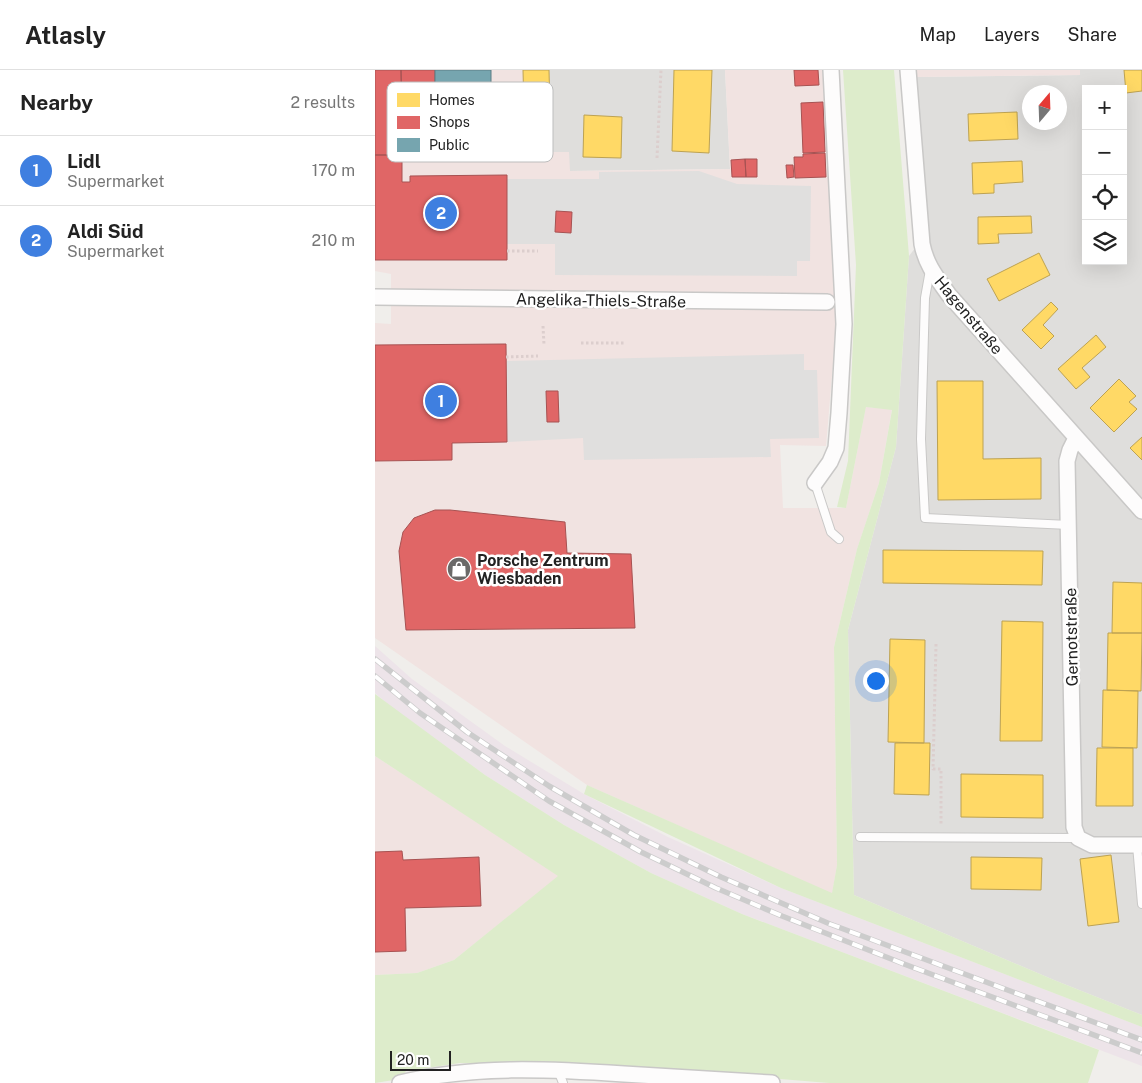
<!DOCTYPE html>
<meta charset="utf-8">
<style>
:root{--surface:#fff;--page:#f6f6f6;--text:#222;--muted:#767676;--line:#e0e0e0;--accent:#1a73e8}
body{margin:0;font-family:"Public Sans",sans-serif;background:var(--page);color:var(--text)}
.controls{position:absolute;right:15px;top:15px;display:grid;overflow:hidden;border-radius:0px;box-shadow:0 5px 20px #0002}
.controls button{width:45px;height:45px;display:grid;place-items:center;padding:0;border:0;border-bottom:1px solid var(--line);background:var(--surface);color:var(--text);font:25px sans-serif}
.compass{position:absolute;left:647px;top:15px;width:45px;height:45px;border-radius:50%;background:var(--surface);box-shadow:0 5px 20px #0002;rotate:19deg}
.scale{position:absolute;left:15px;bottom:12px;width:61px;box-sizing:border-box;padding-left:5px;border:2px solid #222;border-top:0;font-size:14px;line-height:18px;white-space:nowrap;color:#222;-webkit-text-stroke:4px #fff;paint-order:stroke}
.you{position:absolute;left:500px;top:610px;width:18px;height:18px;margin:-12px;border:4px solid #fff;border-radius:50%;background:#1a73e8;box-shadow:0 0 0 8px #1a73e833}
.badge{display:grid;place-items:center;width:32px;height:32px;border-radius:50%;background:var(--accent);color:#fff;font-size:16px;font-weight:700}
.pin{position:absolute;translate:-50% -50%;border:2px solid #fff;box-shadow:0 1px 5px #0006}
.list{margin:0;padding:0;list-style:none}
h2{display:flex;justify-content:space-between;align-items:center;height:65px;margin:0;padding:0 20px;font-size:21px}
h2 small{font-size:16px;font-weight:400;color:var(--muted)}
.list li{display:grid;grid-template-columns:32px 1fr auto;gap:15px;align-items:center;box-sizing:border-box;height:70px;padding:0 20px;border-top:1px solid var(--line)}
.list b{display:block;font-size:19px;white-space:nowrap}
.list p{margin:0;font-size:16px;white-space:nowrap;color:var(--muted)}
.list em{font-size:16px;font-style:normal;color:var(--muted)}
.icon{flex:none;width:28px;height:28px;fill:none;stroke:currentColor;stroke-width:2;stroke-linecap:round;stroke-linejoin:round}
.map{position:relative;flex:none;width:767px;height:1013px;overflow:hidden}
header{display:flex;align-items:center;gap:30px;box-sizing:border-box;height:70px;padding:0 25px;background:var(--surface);border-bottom:1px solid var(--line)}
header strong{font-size:24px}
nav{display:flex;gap:28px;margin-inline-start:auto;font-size:18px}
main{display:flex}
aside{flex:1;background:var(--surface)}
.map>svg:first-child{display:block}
.residential{fill:#dfdedc;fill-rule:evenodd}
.commercial{fill:#f1e3e1}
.industrial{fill:#ede4e9}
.grass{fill:#ddeccb}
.parking{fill:#e0dfde}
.homes{fill:#ffd966;stroke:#bda252}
.shops{fill:#e06666;stroke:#a75252}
.public{fill:#76a5af;stroke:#5d7e85}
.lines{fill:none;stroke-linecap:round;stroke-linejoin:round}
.lane-casing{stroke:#c9c8c7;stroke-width:10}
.street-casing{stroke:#c9c8c7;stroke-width:18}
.path{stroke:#dccecd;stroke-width:3;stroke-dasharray:2.5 2.5;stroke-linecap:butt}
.lane{stroke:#fdfcfc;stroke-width:8}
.street{stroke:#fdfcfc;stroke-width:15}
.rail-casing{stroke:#ccc;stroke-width:5.5}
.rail{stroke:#fff;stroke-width:4;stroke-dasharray:11;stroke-linecap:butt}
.labels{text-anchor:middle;stroke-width:5;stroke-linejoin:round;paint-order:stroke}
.street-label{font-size:16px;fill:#222;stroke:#fff}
.poi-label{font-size:16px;font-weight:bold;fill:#222;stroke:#fff;text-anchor:start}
.key{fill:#fff;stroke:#bdbdbd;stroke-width:1}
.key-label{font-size:14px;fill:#222}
</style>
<header>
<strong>Atlasly</strong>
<nav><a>Map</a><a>Layers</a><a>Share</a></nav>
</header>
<main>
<aside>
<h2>Nearby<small>2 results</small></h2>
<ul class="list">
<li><span class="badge" style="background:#3f7fe0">1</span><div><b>Lidl</b><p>Supermarket</p></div><em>170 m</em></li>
<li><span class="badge" style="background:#3f7fe0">2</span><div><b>Aldi Süd</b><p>Supermarket</p></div><em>210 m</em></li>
</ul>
</aside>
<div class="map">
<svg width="767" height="1013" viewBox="0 0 767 1013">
<rect width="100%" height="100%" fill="#f0eeeb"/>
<path class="residential" d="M 174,0 L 350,0 L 355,99 L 195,101 L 176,82 Z
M 705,0 L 767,0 L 767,945 L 679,910 L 479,825 L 473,560 L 521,377 L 534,186 L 553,161 L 542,7 L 705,5 ZM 711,19 L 748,19 L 748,191 L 711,191 ZM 654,22 L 684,22 L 684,52 L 654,52 Z"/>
<path class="commercial" d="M 0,0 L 174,0 L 176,82 L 194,82 L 195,101 L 355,99 L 350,0 L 450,0 L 462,246 L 451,376 L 405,375 L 408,438 L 471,438 L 491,337 L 517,339 L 504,413 L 482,479 L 459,577 L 462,795 L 457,824 L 212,715 L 0,568 L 0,253 L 16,254 L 16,204 L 0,201 Z
M 542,0 L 705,0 L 705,5 L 542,7 Z
M 0,686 L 184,806 L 79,890 L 42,903 L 0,905 Z"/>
<path class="industrial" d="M 0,576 L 37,609 L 130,676 L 209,724 L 293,767 L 406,818 L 767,957 L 767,996 L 367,844 L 276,803 L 189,755 L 110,705 L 14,635 L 0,623 Z"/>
<path class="grass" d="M 468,0 L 519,0 L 534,186 L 521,377 L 473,560 L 479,825 L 679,910 L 767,945 L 767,957 L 406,818 L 209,724 L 212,715 L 457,823 L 462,795 L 459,577 L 482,479 L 504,413 L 517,340 L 491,337 L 471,438 L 462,437 L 473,391 L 481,195 Z
M 0,624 L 110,705 L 189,755 L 276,803 L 367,844 L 724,980 L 713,1013 L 454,1013 L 259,997 L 183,994 L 85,993 L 31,1001 L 25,1009 L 0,1013 L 0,905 L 42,903 L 79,890 L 183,806 L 0,686 Z"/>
<path class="parking" d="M 324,101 L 362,114 L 436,116 L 435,191 L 422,191 L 422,206 L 180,205 L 180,174 L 132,174 L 132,109 L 224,109 L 224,102 Z
M 429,284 L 429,300 L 442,300 L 444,368 L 395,369 L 396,387 L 209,390 L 208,368 L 132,372 L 132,291 Z"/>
<path class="homes" d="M 148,0 L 174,0 L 176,82 L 150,83 Z
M 299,0 L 337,0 L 334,83 L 297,81 Z
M 749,0 L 767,0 L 767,21 L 751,23 Z
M 642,42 L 643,69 L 594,71 L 593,44 Z
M 209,45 L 247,47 L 246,88 L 208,87 Z
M 647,91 L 648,112 L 619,114 L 619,123 L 598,124 L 597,93 Z
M 656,146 L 657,163 L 623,164 L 624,173 L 603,174 L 603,147 Z
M 664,183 L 675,205 L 624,231 L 612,209 Z
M 676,232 L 683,239 L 668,255 L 679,266 L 666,279 L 647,260 Z
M 721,265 L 731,277 L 707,298 L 715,307 L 701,319 L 683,299 Z
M 744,309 L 761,326 L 754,332 L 762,339 L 739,362 L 715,338 Z
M 562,311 L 608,311 L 608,389 L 666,388 L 666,429 L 563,430 Z
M 767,367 L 767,390 L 755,378 Z
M 508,480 L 668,481 L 667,515 L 508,513 Z
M 738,512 L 767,513 L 767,563 L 737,563 Z
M 627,551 L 668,552 L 667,671 L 625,671 Z
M 733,563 L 767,563 L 766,621 L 732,620 Z
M 515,569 L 550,570 L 549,673 L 513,672 Z
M 728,620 L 763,621 L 762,678 L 727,677 Z
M 520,673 L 555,673 L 554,725 L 519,724 Z
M 722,678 L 758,678 L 758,736 L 721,736 Z
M 586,704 L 668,705 L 668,748 L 586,747 Z
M 736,785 L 744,852 L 713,856 L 705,789 Z
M 596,787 L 667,788 L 666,820 L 596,819 Z"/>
<path class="shops" d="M 0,0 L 26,0 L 27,85 L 0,85 Z
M 26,0 L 60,0 L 60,33 L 27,32 Z
M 419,0 L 443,0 L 444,15 L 420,16 Z
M 448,32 L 450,82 L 428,83 L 426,33 Z
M 450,83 L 451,107 L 420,108 L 419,87 L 428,87 L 428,84 Z
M 0,85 L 27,85 L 27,112 L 35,112 L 35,106 L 132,105 L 132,190 L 0,190 Z
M 370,89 L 371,107 L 357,107 L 356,90 Z
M 370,89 L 382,89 L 382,107 L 371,107 Z
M 411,95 L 418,95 L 419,107 L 412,108 Z
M 181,141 L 197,142 L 196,163 L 180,162 Z
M 131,274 L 132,372 L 77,373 L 77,390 L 0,391 L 0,275 Z
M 171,321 L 183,321 L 184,352 L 172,352 Z
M 60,440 L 75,440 L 190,452 L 192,483 L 256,484 L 260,558 L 31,560 L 24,481 L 28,462 L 39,448 Z
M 27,781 L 28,790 L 104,787 L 106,836 L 30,838 L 31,881 L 0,882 L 0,782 Z"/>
<path class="public" d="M 60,0 L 116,0 L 116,27 L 60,27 Z"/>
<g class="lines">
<g class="lane-casing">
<path id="lane" d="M 555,200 L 550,228 L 546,369 L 550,448 L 694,455
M 440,413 L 456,462 L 464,469
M 485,767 L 703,768
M 762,775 L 767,834
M 183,1000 L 188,1013"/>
</g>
<g class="street-casing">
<path id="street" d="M 533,0 L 547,174 C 551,195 562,208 574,225 L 767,441
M 0,227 L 452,232
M 701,368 L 695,380 L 692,391 L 699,757 L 703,768 L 717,775 L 767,775
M 440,413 L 455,392 L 461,378 L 464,343 L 469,254 L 456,0
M 25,1013 C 97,995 175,999 249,1004 C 298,1007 348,1010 397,1013"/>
</g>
<path class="path" d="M 282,88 L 286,0
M 132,181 L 163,181
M 168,256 L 169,275
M 206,273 L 251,273
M 131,287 L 163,286
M 561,574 L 558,699 L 566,699 L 566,755"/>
<use href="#lane" class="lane"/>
<use href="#street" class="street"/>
<g class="rail-casing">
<path id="rail" d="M 0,589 L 92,662 L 174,716 L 259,765 L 346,807 L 455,854 L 767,970
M 0,606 L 45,643 L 174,731 L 266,782 L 341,818 L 407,846 L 529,894 L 767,983"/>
</g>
<use href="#rail" class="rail"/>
</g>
<defs>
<g id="shop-disc" transform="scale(1.25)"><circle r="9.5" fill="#6a6968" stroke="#fff"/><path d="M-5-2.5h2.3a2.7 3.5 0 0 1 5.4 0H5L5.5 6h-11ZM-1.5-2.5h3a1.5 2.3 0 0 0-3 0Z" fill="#fff"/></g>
</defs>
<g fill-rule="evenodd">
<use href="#shop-disc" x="84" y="499"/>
</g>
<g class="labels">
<g class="street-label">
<text transform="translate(226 230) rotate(1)" y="6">Angelika-Thiels-Straße</text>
<text transform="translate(594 245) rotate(50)" y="6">Hagenstraße</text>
<text transform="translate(696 567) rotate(-91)" y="6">Gernotstraße</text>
</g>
<g class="poi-label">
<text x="102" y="496">Porsche Zentrum<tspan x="102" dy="18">Wiesbaden</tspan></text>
</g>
</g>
<rect x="12" y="12" width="166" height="80" rx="8" class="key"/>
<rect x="22" y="23" width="23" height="14" fill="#ffd966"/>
<rect x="22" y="46" width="23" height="13" fill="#e06666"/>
<rect x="22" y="68" width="23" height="14" fill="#76a5af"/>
<g class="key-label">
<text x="54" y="35">Homes</text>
<text x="54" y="57">Shops</text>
<text x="54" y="80">Public</text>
</g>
</svg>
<div class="controls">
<button>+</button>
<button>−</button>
<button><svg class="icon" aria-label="locate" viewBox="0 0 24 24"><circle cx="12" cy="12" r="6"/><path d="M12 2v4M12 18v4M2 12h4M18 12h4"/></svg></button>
<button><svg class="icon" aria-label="layers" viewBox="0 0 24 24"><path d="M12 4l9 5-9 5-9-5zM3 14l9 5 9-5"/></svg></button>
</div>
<svg class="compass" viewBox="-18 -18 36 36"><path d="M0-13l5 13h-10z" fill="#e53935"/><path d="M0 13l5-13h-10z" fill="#767676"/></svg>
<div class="scale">20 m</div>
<div class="you"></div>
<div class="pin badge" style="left:66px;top:331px;background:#3f7fe0">1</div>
<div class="pin badge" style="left:66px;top:143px;background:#3f7fe0">2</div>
</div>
</main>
